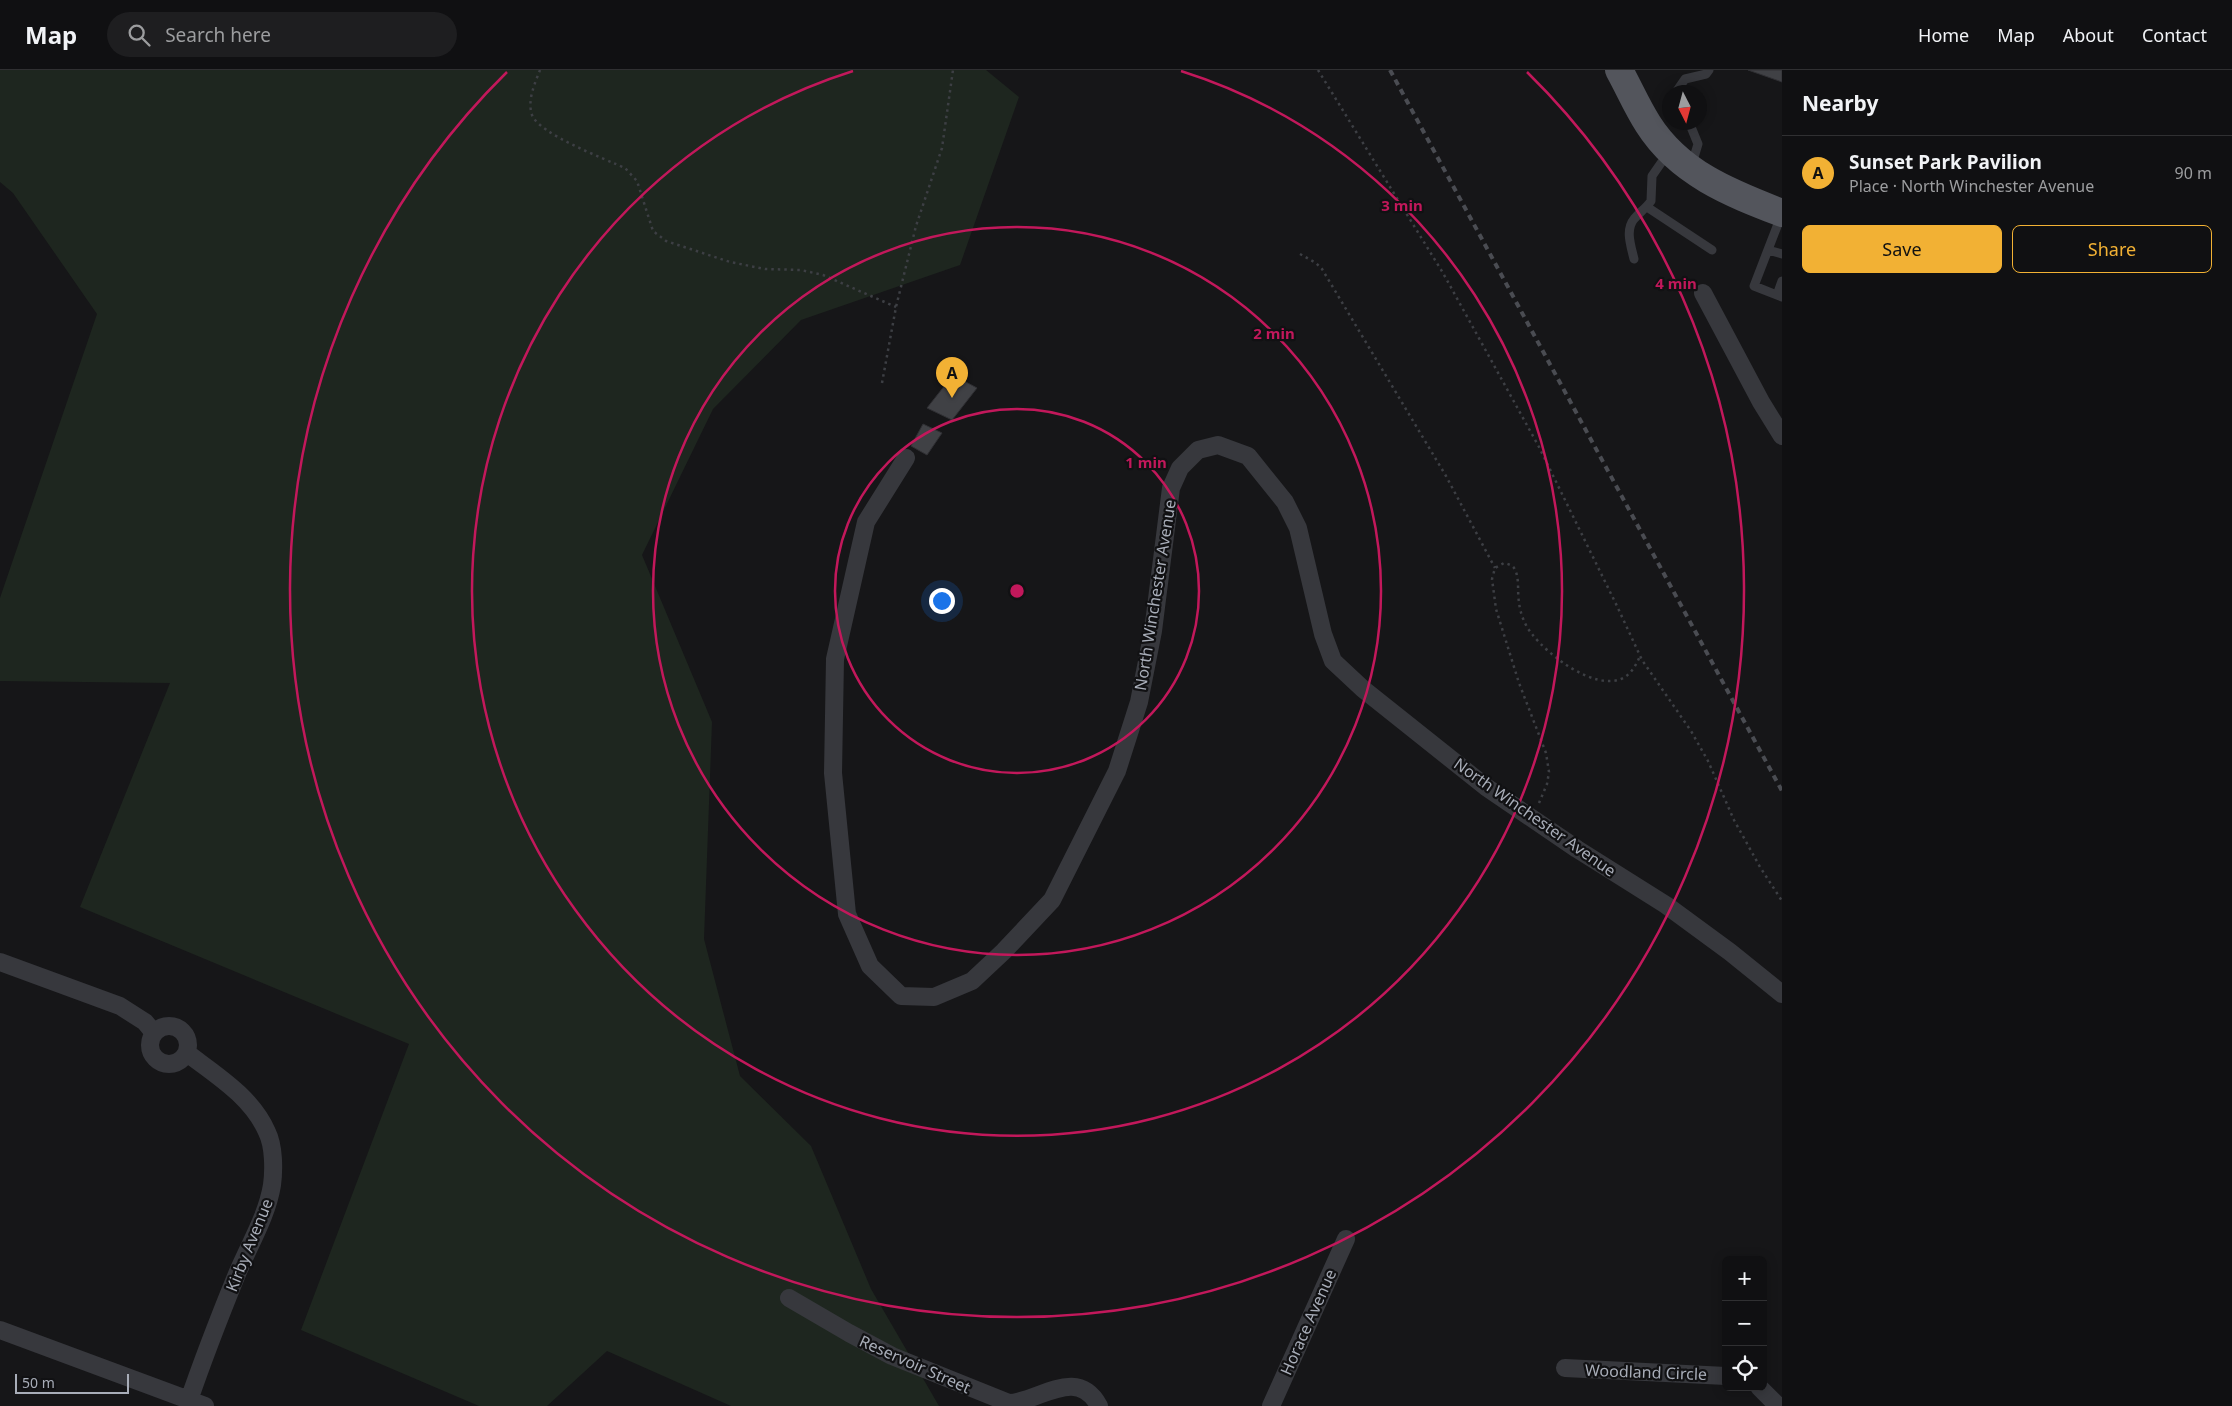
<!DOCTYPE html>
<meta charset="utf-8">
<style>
:root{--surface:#101012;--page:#1e1e20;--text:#f1f3f6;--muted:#9c9d9f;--line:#303032;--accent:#f2b134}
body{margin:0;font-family:"Noto Sans",sans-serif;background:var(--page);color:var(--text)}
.controls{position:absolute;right:15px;bottom:15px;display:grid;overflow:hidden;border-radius:8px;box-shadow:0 2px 12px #0003}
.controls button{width:45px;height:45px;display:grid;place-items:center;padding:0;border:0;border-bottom:1px solid var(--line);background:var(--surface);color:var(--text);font:25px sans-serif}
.compass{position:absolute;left:1662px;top:15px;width:45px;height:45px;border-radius:50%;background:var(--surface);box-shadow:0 2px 12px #0003;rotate:174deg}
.scale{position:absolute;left:15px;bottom:12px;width:114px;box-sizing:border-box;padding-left:5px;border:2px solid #a8adb8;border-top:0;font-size:14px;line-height:18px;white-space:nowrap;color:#a8adb8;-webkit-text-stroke:4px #111113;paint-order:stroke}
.you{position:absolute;left:941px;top:530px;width:18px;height:18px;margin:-12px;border:4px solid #fff;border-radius:50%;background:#1a73e8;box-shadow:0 0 0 8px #1a73e833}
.badge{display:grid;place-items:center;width:32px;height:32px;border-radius:50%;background:var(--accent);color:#111;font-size:16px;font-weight:700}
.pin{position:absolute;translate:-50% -41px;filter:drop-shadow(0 1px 2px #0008)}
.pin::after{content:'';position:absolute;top:26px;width:18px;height:15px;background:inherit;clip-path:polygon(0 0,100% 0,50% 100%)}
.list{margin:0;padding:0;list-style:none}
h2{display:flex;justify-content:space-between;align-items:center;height:65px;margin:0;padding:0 20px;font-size:21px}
h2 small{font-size:16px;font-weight:400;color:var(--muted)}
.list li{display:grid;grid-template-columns:32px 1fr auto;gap:15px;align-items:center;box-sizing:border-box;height:75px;padding:0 20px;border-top:1px solid var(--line)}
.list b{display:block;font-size:19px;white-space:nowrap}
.list p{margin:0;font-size:16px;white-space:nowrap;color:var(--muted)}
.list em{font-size:16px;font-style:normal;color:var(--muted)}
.actions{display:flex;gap:10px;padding:15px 20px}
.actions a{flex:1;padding:11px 0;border:1px solid var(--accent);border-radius:8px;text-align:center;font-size:18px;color:var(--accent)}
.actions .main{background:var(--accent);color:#111}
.icon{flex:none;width:28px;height:28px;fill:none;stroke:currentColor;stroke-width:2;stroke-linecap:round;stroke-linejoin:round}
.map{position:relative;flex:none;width:1782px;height:1336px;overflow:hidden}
header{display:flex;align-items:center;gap:30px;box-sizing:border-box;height:70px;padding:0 25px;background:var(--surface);border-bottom:1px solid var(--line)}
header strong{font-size:24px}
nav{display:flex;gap:28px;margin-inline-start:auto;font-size:18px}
.search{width:350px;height:45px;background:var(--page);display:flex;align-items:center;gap:12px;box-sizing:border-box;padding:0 18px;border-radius:28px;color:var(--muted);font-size:19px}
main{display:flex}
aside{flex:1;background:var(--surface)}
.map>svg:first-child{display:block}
.green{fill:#1e261f}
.building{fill:#404145;stroke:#303034}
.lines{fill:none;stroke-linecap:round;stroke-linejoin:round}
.path{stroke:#3d3f44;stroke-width:2.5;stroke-dasharray:2.5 4;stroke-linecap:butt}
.service{stroke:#37383d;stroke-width:9}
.minor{stroke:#37383d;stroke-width:18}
.primary{stroke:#53555c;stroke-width:28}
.rail{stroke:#4a4c52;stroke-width:4;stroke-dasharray:6 5;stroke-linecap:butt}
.ring{fill:none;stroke:#c2185b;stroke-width:2.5}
.labels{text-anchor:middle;stroke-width:4.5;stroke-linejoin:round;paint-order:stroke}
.street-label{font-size:16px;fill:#a8adb8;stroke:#111113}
.centre{fill:#c2185b;stroke:#111113;stroke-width:2.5}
.ring-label{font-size:15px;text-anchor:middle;font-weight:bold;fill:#c2185b;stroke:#111113;stroke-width:4.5;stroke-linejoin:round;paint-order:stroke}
</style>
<header>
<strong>Map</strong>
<div class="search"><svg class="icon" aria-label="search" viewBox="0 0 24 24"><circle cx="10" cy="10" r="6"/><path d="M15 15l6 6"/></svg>Search here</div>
<nav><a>Home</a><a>Map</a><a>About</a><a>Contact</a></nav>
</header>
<main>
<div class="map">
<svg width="1782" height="1336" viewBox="0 0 1782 1336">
<rect width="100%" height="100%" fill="#161618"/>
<path class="green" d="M 0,0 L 986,0 L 1019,27 L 960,195 L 801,250 L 713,339 L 642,485 L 712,652 L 704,869 L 740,1006 L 811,1076 L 871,1219 L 939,1336 L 731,1336 L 607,1281 L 547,1336 L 479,1336 L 301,1260 L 409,974 L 80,837 L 170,613 L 0,611 L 0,528 L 97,244 L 13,123 L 0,112 Z"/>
<path class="building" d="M 1748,0 L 1782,0 L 1782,12 Z
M 953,305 L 977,318 L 952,350 L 927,338 Z
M 923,354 L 942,363 L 927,385 L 911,376 Z"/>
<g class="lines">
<path class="path" d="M 540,0 C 535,13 527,30 532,45 C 539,64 605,89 625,98 L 637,111 L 653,161 L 666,171 L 730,192 L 765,199 L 801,200 L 823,205 L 896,237
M 1318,0 L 1443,203 L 1539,377 L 1617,536 L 1642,590 L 1691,661 L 1708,691 L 1734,750 L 1760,797 L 1782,831
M 1300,184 L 1316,193 L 1322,199 L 1446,406 L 1495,498
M 882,313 L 896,237 L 916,156 L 942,78 L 953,0
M 1539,733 L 1547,714 L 1549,702 L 1546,683 L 1519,613 L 1496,539 L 1492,509 L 1495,498 L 1504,493 C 1508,494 1512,495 1514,498 C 1520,507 1517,522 1519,532 C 1520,543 1525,556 1532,564 C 1548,585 1593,620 1621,609 C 1631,605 1636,595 1640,586"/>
<path class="service" d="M 1676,22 L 1685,9 L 1706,4 L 1709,0
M 1689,52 L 1698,74 L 1692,94
M 1647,137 L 1712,180
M 1781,146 L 1754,216 L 1782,227
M 1768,180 L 1782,184
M 1634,189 C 1631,176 1625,160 1634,149 C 1640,142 1646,138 1651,131 L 1652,106 L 1668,83
M 1777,225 L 1782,211"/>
<path class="minor" d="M 1703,223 L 1761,332 L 1782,366
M 906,388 L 866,452 L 835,589 L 833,703 L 847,844 L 870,896 L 901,926 L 934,927 L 972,911 L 1004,881 L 1052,830 L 1117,701 L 1139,632 L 1153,561 L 1171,418 L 1180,398 L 1198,380 L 1218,375 L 1248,386 L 1285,432 L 1298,458 L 1323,564 L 1333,591 L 1363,619 L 1486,717 L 1577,779 L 1666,835 L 1730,882 L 1782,924
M 0,892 L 120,936 L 145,952 L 154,963
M150 975a19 19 0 1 1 38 0a19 19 0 1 1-38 0Z
M 789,1228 L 849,1263 L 892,1286 L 1009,1333 C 1039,1332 1077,1295 1099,1336
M 0,1260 L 205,1336
M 1565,1298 L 1726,1306
M 1759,1317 L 1778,1336
M 187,1336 C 202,1292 219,1248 237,1204 C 249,1175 267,1146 272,1115 C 274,1100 274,1076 267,1062 C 252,1027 216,1005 187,983
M 1271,1336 L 1346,1169"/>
<path class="primary" d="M 1619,0 C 1629,18 1637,37 1648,54 C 1679,103 1730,123 1782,143"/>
<path class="rail" d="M 1390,0 L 1782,721"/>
</g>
<g class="ring">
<circle cx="1017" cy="521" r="182"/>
<circle cx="1017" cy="521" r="364"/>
<path d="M1181 1A545 545 0 1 1 853 1"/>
<path d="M1527 2A727 727 0 1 1 507 2"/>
</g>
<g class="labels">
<g class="street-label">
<text transform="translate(1155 525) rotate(-81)" y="6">North Winchester Avenue</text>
<text transform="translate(1535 747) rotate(35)" y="6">North Winchester Avenue</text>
<text transform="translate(249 1175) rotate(-68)" y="6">Kirby Avenue</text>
<text transform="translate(1308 1252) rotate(-66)" y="6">Horace Avenue</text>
<text transform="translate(915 1294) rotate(24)" y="6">Reservoir Street</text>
<text transform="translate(1646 1302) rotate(2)" y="6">Woodland Circle</text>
</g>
</g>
<circle cx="1017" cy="521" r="8" class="centre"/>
<g class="ring-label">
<text x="1402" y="141">3 min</text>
<text x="1676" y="219">4 min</text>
<text x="1274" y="269">2 min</text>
<text x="1146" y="398">1 min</text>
</g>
</svg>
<div class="controls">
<button>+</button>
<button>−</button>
<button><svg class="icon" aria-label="locate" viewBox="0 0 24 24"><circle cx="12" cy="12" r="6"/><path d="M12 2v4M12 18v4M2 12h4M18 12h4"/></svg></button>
</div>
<svg class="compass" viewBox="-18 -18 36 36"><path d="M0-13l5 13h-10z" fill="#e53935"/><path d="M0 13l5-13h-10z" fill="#9c9d9f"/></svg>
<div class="scale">50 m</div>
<div class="you"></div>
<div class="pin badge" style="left:952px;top:328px">A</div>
</div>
<aside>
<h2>Nearby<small></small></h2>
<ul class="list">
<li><span class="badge">A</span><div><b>Sunset Park Pavilion</b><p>Place · North Winchester Avenue</p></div><em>90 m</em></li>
</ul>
<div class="actions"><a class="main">Save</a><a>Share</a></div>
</aside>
</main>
